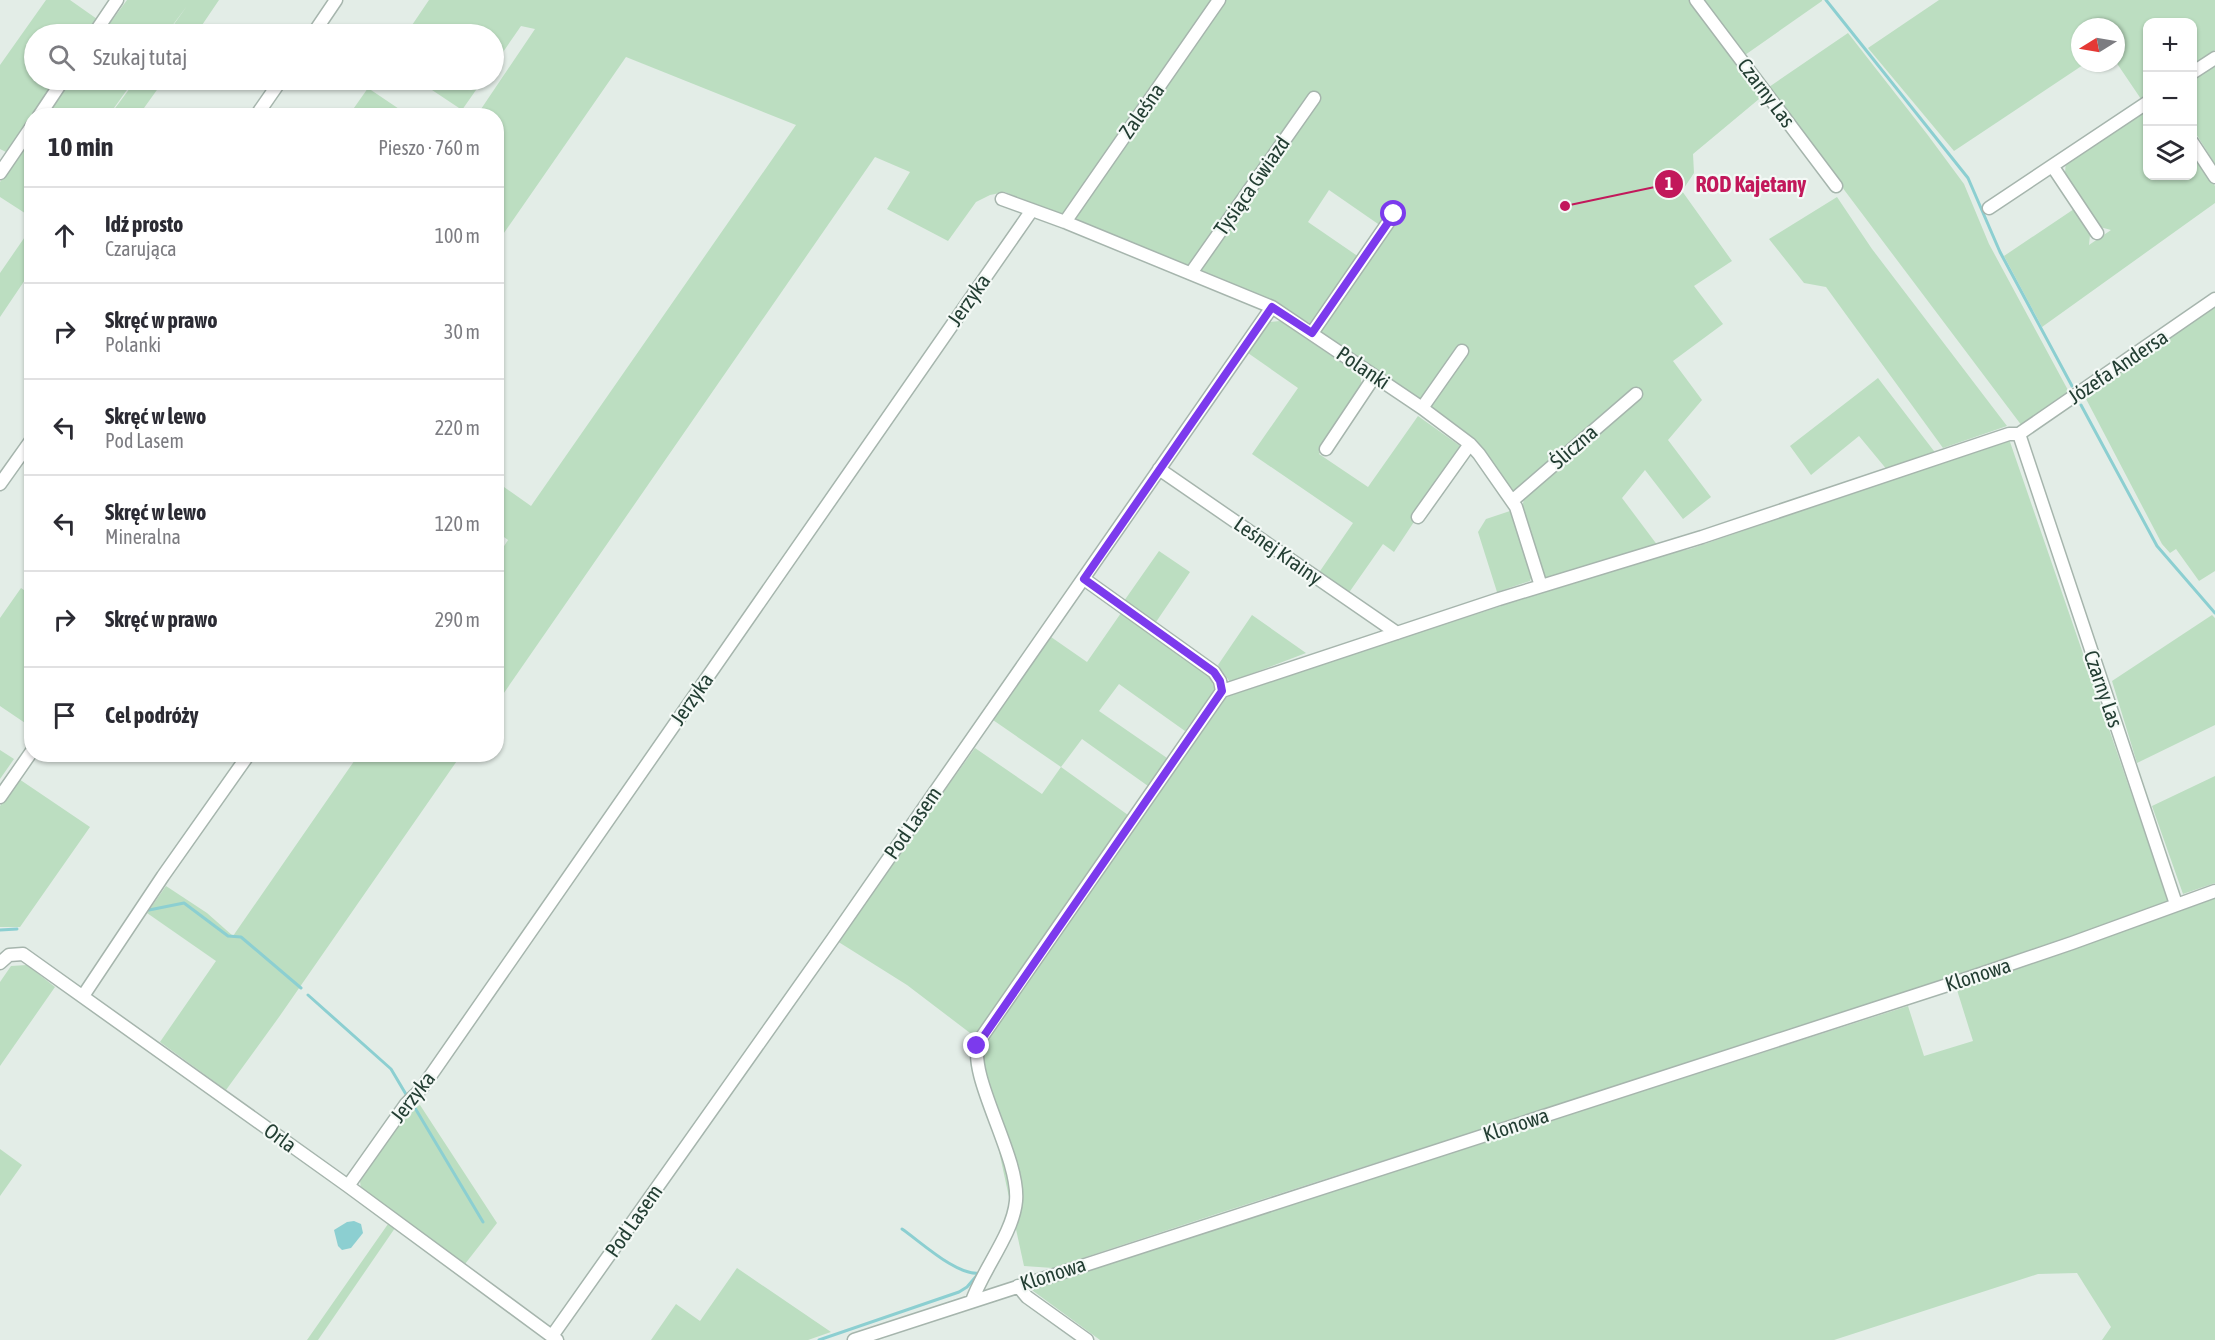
<!DOCTYPE html>
<html lang="pl">
<meta charset="utf-8">
<style>
:root{--surface:#fff;--page:#f2f2f3;--text:#2b2b33;--muted:#7c7c81;--line:#e1e1e2}
body{margin:0;font-family:"Asap Condensed",sans-serif;background:var(--page);color:var(--text)}
.controls{position:absolute;right:18px;top:18px;display:grid;overflow:hidden;border-radius:12px;box-shadow:0 2px 4px #0004}
.controls button{width:54px;height:54px;display:grid;place-items:center;padding:0;border:0;border-bottom:2px solid var(--line);background:var(--surface);color:var(--text);font:30px sans-serif}
.compass{position:absolute;left:2071px;top:18px;width:54px;height:54px;border-radius:50%;background:var(--surface);box-shadow:0 2px 4px #0004;rotate:259deg}
.stop{position:absolute;width:18px;height:18px;margin:-14px;border:4px solid #7c3aed;border-radius:50%;background:#fff}
.stop.end{background:#7c3aed;border-color:#fff;box-shadow:0 2px 6px #0008}
.list{margin:0;padding:0;list-style:none}
h2{display:flex;justify-content:space-between;align-items:center;height:78px;margin:0;padding:0 24px;font-size:26px}
h2 small{font-size:20px;font-weight:400;color:var(--muted)}
.list li{display:grid;grid-template-columns:39px 1fr auto;gap:18px;align-items:center;box-sizing:border-box;height:96px;padding:0 24px;border-top:2px solid var(--line)}
.list b{display:block;font-size:22px;white-space:nowrap}
.list p{margin:0;font-size:20px;white-space:nowrap;color:var(--muted)}
.list em{font-size:20px;font-style:normal;color:var(--muted)}
.icon{flex:none;width:33px;height:33px;fill:none;stroke:currentColor;stroke-width:2;stroke-linecap:round;stroke-linejoin:round}
.map{position:relative;flex:none;width:2215px;height:1340px;overflow:hidden}
.search{position:absolute;background:var(--surface);box-shadow:0 2px 4px #0004;left:24px;top:24px;width:480px;height:66px;display:flex;align-items:center;gap:15px;box-sizing:border-box;padding:0 21px;border-radius:33px;color:var(--muted);font-size:22px}
.panel{position:absolute;background:var(--surface);box-shadow:0 2px 4px #0004;left:24px;top:108px;width:480px;height:654px;border-radius:24px}
.map>svg:first-child{display:block}
.green{fill:#bcdec1}
.water{fill:#8ccfd1}
.lines{fill:none;stroke-linecap:round;stroke-linejoin:round}
.stream{stroke:#8ccfd1;stroke-width:3}
.minor-casing{stroke:#a6b5ad;stroke-width:15}
.minor{stroke:#fff;stroke-width:12}
.route{stroke:#7c3aed;stroke-width:8}
.labels{text-anchor:middle;stroke-width:4.5;stroke-linejoin:round;paint-order:stroke}
.street-label{font-size:21px;fill:#233e33;stroke:#f4f9f6}
.leader{fill:none;stroke:#c2185b;stroke-width:2}
.callout-dot{fill:#c2185b;stroke:#f4f9f6;stroke-width:2}
.mark-label{font-size:18px;text-anchor:middle;font-weight:bold;fill:#fff}
.callout-label{font-size:22px;text-anchor:middle;font-weight:bold;fill:#c2185b;stroke:#f4f9f6;stroke-width:4.5;stroke-linejoin:round;paint-order:stroke}
</style>
<div class="map">
<svg width="2215" height="1340" viewBox="0 0 2215 1340">
<rect width="100%" height="100%" fill="#e3ede7"/>
<path class="green" d="M 46,0 L 70,0 L 97,19 L 87,34 L 34,34 L 34,80 L 56,80 L 6,152 L 0,149 L 0,65 Z
M 127,0 L 219,0 L 196,34 L 167,34 L 187,6 L 166,34 L 102,34 Z
M 429,0 L 1213,0 L 1061,217 L 1005,192 L 990,195 L 976,202 L 948,241 L 887,209 L 910,172 L 875,157 L 497,703 L 497,557 L 508,540 L 497,532 L 497,482 L 531,506 L 796,125 L 626,57 L 497,243 L 496,116 L 477,115 L 535,29 L 521,26 L 494,65 L 494,34 L 406,34 Z
M 1224,0 L 1690,0 L 1765,94 L 1693,154 L 1694,173 L 1682,191 L 1732,261 L 1694,286 L 1723,324 L 1673,361 L 1702,400 L 1668,440 L 1711,497 L 1683,519 L 1645,470 L 1622,498 L 1658,546 L 1544,582 L 1522,508 L 1525,494 L 1512,493 L 1420,402 L 1320,331 L 1402,211 L 1397,205 L 1381,226 L 1329,190 L 1308,222 L 1359,257 L 1311,324 L 1269,300 L 1201,275 L 1200,269 L 1189,270 L 1072,221 Z
M 1704,0 L 1822,0 L 1822,1 L 1745,55 Z
M 1939,0 L 2215,0 L 2215,50 L 2193,65 L 2192,22 L 2148,22 L 2147,95 L 2141,99 L 2116,62 L 2116,27 L 2080,27 L 2080,63 L 2086,63 L 1954,151 L 1868,48 Z
M 1848,33 L 1927,134 L 1964,184 L 1989,244 L 2069,392 L 2022,426 L 1845,191 L 1769,87 Z
M 2215,64 L 2215,164 L 2193,129 L 2193,79 Z
M 70,80 L 134,80 L 109,115 L 45,116 Z
M 136,80 L 164,80 L 139,115 L 110,115 Z
M 417,80 L 483,80 L 462,110 Z
M 368,88 L 408,115 L 349,115 Z
M 2147,107 L 2148,176 L 2192,176 L 2193,151 L 2215,186 L 2215,203 L 2042,327 L 2004,256 L 2074,209 L 2090,235 L 2089,245 L 2111,230 L 2100,227 L 2065,173 L 2066,160 Z
M 31,136 L 31,217 L 0,197 L 0,182 Z
M 1837,197 L 1872,249 L 2007,426 L 1943,448 L 1826,287 L 1804,283 L 1769,239 Z
M 31,228 L 31,271 L 0,317 L 0,273 Z
M 2215,304 L 2215,571 L 2199,581 L 2176,549 L 2170,553 L 2162,544 L 2084,395 Z
M 1280,321 L 1360,375 L 1362,386 L 1319,454 L 1368,487 L 1418,416 L 1463,448 L 1394,552 L 1383,544 L 1348,594 L 1318,574 L 1353,523 L 1252,454 L 1298,388 L 1248,353 L 1270,322 Z
M 1878,378 L 1937,455 L 1888,471 L 1859,436 L 1811,475 L 1790,446 Z
M 2009,439 L 2169,903 C 1957,976 1744,1045 1531,1114 C 1371,1165 1212,1214 1053,1268 L 1024,1266 L 974,1036 L 907,985 L 837,941 L 975,748 L 1042,794 L 1061,767 L 993,720 L 1051,637 L 1087,662 L 1121,613 L 1210,677 L 1215,690 L 1185,731 L 1119,684 L 1099,711 L 1167,758 L 1148,786 L 1082,739 L 1061,767 L 1128,815 L 1066,903 L 1010,992 L 1077,911 L 1228,695 L 1648,558 L 1690,549 Z
M 1513,510 L 1533,573 L 1530,581 L 1497,592 L 1478,532 L 1486,519 Z
M 1159,551 L 1190,572 L 1156,622 L 1124,601 Z
M 21,588 L 31,595 L 31,727 L 0,706 L 0,618 Z
M 1252,615 L 1306,653 L 1230,682 L 1218,665 Z
M 2212,615 L 2215,618 L 2215,725 L 2137,763 L 2112,681 Z
M 0,750 L 14,759 L 0,779 Z
M 359,754 L 461,755 L 279,1017 L 226,1090 L 160,1042 L 216,961 L 147,913 L 166,886 L 207,913 L 233,936 Z
M 2215,776 L 2215,883 L 2183,894 L 2152,806 Z
M 19,779 L 90,827 L 20,927 L 0,927 L 0,806 Z
M 2215,898 L 2215,1340 L 2102,1340 L 2111,1327 L 2077,1273 L 2038,1274 L 1834,1340 L 1100,1340 L 1029,1288 L 1908,1006 L 1924,1056 L 1973,1041 L 1957,990 Z
M 27,965 L 55,987 L 0,1066 L 0,982 L 11,966 Z
M 420,1105 L 497,1223 L 465,1264 L 361,1190 L 360,1181 L 410,1110 Z
M 0,1149 L 22,1165 L 0,1196 Z
M 388,1224 L 395,1228 L 318,1340 L 307,1340 Z
M 737,1268 L 831,1332 L 808,1340 L 651,1340 L 676,1304 L 700,1321 Z"/>
<path class="water" d="M 354,1221 L 361,1224 L 363,1233 L 351,1248 L 342,1250 L 338,1246 L 334,1230 L 347,1222 Z"/>
<g class="lines">
<path class="stream" d="M 1826,0 L 1968,178 L 2000,252 L 2072,386
M 2081,405 L 2157,546 L 2215,613
M 149,910 L 184,903 L 228,936 L 241,937 L 301,988
M 0,930 L 17,929
M 308,995 L 391,1069 L 407,1096
M 415,1108 L 483,1222
M 819,1340 L 959,1292 L 967,1287 L 979,1273 C 957,1276 921,1242 902,1229"/>
<g class="minor-casing">
<path id="minor" d="M 1696,0 L 1836,186
M 94,34 L 117,0
M 313,34 L 336,0
M 2192,73 L 2215,58
M 39,116 L 63,80
M 256,116 L 281,80
M 2192,142 L 2215,177
M 2053,167 L 2097,233
M 0,173 L 32,126
M 1002,199 L 1065,222 L 1272,307 L 1422,408 L 1470,444 L 1479,454 L 1516,507 L 1541,586
M 1989,208 L 2148,102
M 1065,222 L 1219,0
M 1191,273 L 1314,98
M 1312,333 L 1394,214
M 1422,408 L 1462,351
M 2019,434 L 2176,904
M 1326,449 L 1374,377
M 1159,469 L 1397,633
M 0,484 L 32,439
M 1512,501 L 1636,394
M 1418,517 L 1470,444
M 1084,579 L 1214,672 L 1220,681 L 1222,691
M 0,797 L 32,751
M 0,963 L 9,955 L 23,954 L 348,1186 L 557,1340
M 83,996 L 163,876 L 249,754
M 348,1186 L 406,1104 L 422,1088 L 1032,210
M 1018,1286 L 1027,1297 L 1087,1340
M 972,1301 C 983,1269 1013,1234 1016,1201 C 1020,1156 966,1075 979,1041 L 1222,691 L 1499,599 L 1702,537 L 2009,434 L 2019,434 L 2215,299
M 552,1336 L 832,940 L 1272,307
M 854,1340 L 1969,978 L 2072,943 L 2215,891"/>
</g>
<use href="#minor" class="minor"/>
</g>
<g class="lines">
<path class="route" d="M 977,1046 L 1222,691 L 1220,681 L 1214,672 L 1084,579 L 1272,307 L 1312,333 L 1394,214"/>
</g>
<g class="labels">
<g class="street-label">
<text transform="translate(1766 93) rotate(53)" y="7">Czarny Las</text>
<text transform="translate(1142 111) rotate(-55)" y="7">Zaleśna</text>
<text transform="translate(1252 186) rotate(-55)" y="7">Tysiąca Gwiazd</text>
<text transform="translate(969 300) rotate(-55)" y="7">Jerzyka</text>
<text transform="translate(2118 367) rotate(-34)" y="7">Józefa Andersa</text>
<text transform="translate(1363 368) rotate(34)" y="7">Polanki</text>
<text transform="translate(1574 447) rotate(-41)" y="7">Śliczna</text>
<text transform="translate(1278 551) rotate(35)" y="7">Leśnej Krainy</text>
<text transform="translate(2103 689) rotate(71)" y="7">Czarny Las</text>
<text transform="translate(692 699) rotate(-55)" y="7">Jerzyka</text>
<text transform="translate(913 823) rotate(-55)" y="7">Pod Lasem</text>
<text transform="translate(1978 975) rotate(-18)" y="7">Klonowa</text>
<text transform="translate(413 1097) rotate(-52)" y="7">Jerzyka</text>
<text transform="translate(1516 1125) rotate(-18)" y="7">Klonowa</text>
<text transform="translate(280 1138) rotate(36)" y="7">Orla</text>
<text transform="translate(634 1221) rotate(-55)" y="7">Pod Lasem</text>
<text transform="translate(1053 1274) rotate(-18)" y="7">Klonowa</text>
</g>
</g>
<path class="leader" d="M1565 206L1669 184"/>
<g class="callout-dot">
<circle cx="1565" cy="206" r="6"/>
<circle cx="1669" cy="184" r="15"/>
</g>
<g class="mark-label">
<text x="1669" y="190">1</text>
</g>
<g class="callout-label">
<text x="1751" y="192">ROD Kajetany</text>
</g>
</svg>
<div class="controls">
<button>+</button>
<button>−</button>
<button><svg class="icon" aria-label="layers" viewBox="0 0 24 24"><path d="M12 4l9 5-9 5-9-5zM3 14l9 5 9-5"/></svg></button>
</div>
<svg class="compass" viewBox="-18 -18 36 36"><path d="M0-13l5 13h-10z" fill="#e53935"/><path d="M0 13l5-13h-10z" fill="#7c7c81"/></svg>
<div class="stop" style="left:1394px;top:214px"></div>
<div class="stop end" style="left:977px;top:1046px"></div>
<div class="search"><svg class="icon" aria-label="search" viewBox="0 0 24 24"><circle cx="10" cy="10" r="6"/><path d="M15 15l6 6"/></svg>Szukaj tutaj</div>
<section class="panel">
<h2>10 min<small>Pieszo · 760 m</small></h2>
<ul class="list">
<li><svg class="icon" aria-label="ahead" viewBox="0 0 24 24"><path d="M12 20V5M6 11l6-6 6 6"/></svg><div><b>Idź prosto</b><p>Czarująca</p></div><em>100 m</em></li>
<li><svg class="icon" aria-label="right" viewBox="0 0 24 24"><path d="M7 20v-9h11M14 6l5 5-5 5"/></svg><div><b>Skręć w prawo</b><p>Polanki</p></div><em>30 m</em></li>
<li><svg class="icon" aria-label="left" viewBox="0 0 24 24"><path d="M17 20v-9H6M10 6l-5 5 5 5"/></svg><div><b>Skręć w lewo</b><p>Pod Lasem</p></div><em>220 m</em></li>
<li><svg class="icon" aria-label="left" viewBox="0 0 24 24"><path d="M17 20v-9H6M10 6l-5 5 5 5"/></svg><div><b>Skręć w lewo</b><p>Mineralna</p></div><em>120 m</em></li>
<li><svg class="icon" aria-label="right" viewBox="0 0 24 24"><path d="M7 20v-9h11M14 6l5 5-5 5"/></svg><div><b>Skręć w prawo</b></div><em>290 m</em></li>
<li><svg class="icon" aria-label="arrive" viewBox="0 0 24 24"><path d="M6 21V4h12l-3 4 3 4H6"/></svg><div><b>Cel podróży</b></div></li>
</ul>
</section>
</div>
